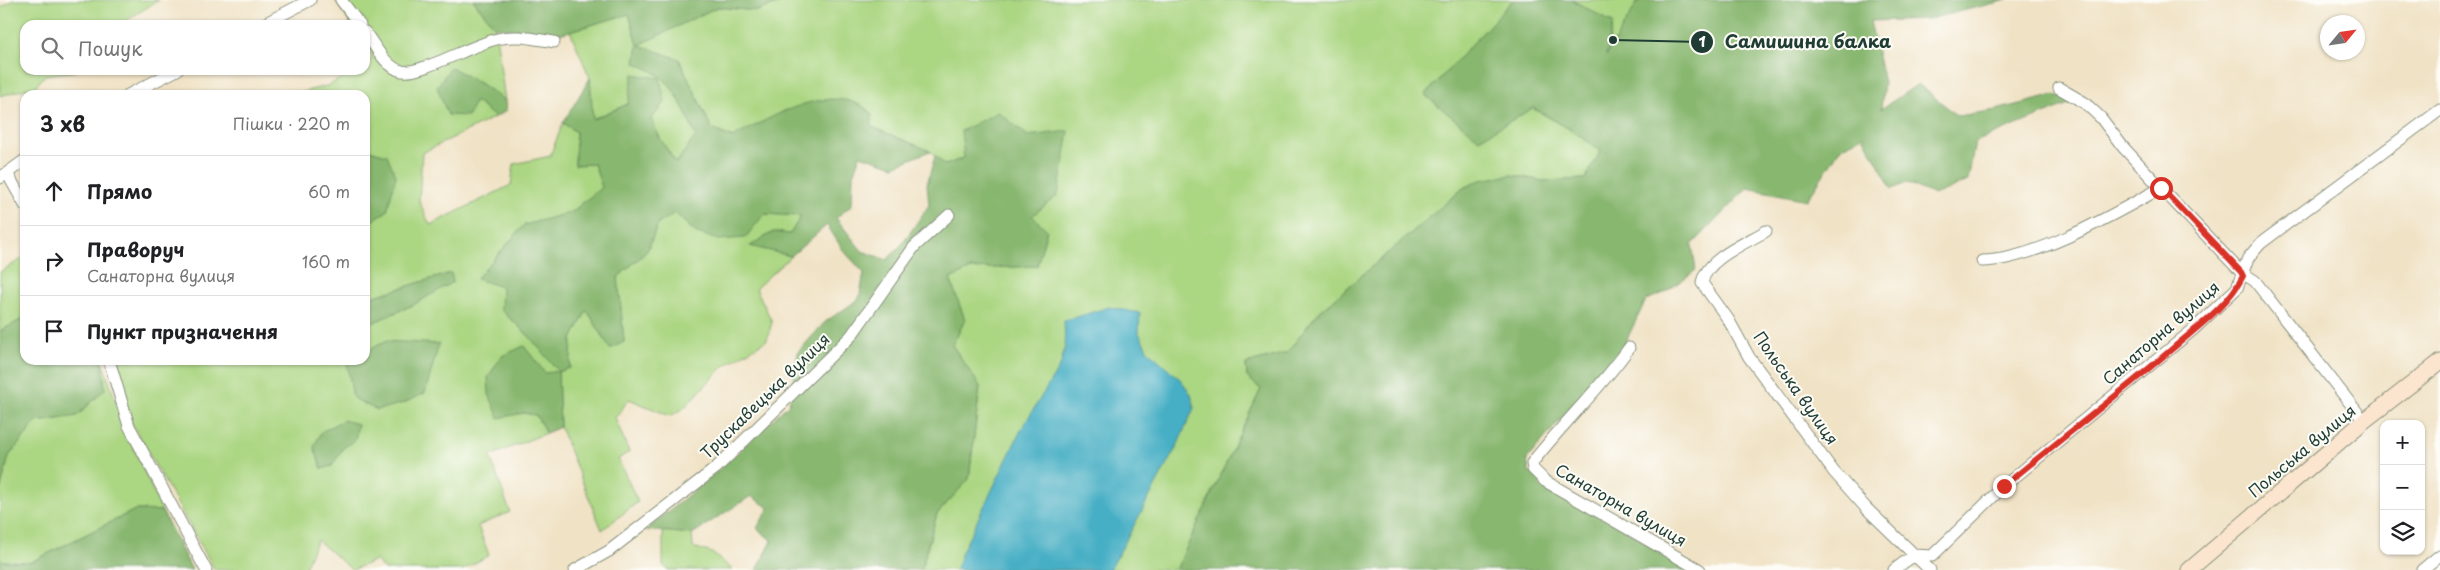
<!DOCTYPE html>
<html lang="uk">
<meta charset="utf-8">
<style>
:root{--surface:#fff;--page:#f2f2f2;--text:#202124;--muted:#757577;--line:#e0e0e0}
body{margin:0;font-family:"Playpen Sans",sans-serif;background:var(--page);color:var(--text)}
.controls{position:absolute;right:15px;bottom:15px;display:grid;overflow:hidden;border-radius:10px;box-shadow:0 1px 4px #0004}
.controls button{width:45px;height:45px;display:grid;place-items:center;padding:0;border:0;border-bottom:1px solid var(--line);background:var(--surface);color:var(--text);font:25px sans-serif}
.compass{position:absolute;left:2320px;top:15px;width:45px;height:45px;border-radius:50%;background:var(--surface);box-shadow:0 1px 4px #0004;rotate:61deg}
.stop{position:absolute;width:15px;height:15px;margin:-11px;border:4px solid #d93025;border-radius:50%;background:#fff}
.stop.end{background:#d93025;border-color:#fff;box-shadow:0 1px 5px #0008}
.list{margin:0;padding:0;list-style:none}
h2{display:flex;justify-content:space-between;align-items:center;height:65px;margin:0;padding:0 20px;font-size:21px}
h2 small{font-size:16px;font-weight:400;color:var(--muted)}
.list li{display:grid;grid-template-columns:32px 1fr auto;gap:15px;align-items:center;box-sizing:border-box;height:70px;padding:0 20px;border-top:1px solid var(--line)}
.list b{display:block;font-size:19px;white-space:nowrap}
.list p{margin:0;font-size:16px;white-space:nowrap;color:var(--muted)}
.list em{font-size:16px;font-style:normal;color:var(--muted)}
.icon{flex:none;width:28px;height:28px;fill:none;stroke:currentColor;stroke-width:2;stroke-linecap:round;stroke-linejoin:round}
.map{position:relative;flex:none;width:2440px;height:570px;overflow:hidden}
.search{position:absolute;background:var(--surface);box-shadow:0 1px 4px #0004;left:20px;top:20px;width:350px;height:55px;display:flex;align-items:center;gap:12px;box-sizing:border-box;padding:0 18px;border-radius:15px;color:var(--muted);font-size:19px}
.panel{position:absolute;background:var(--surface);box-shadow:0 1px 4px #0004;left:20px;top:90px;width:350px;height:275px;border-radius:15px}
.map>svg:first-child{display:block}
.green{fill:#abd682;stroke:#658a5b}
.forest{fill:#88b770;stroke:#547a52}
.water{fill:#46afc5;stroke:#32767c}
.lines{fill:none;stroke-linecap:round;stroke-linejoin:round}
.street-casing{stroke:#88907c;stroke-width:13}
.secondary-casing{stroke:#88907c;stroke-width:17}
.street{stroke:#fff;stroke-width:11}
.secondary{stroke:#fbe5cf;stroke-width:15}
.route{stroke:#d93025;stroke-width:6}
.labels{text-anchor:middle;stroke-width:4;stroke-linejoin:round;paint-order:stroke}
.street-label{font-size:16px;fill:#1f3d34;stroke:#fdfcf7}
.leader{fill:none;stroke:#1f3d34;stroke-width:2}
.callout-dot{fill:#1f3d34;stroke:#fdfcf7;stroke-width:2}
.mark-label{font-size:15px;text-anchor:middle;font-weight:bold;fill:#fff}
.callout-label{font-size:18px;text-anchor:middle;font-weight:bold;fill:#1f3d34;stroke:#fdfcf7;stroke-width:4;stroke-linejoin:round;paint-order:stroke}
</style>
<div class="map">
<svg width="2440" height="570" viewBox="0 0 2440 570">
<rect width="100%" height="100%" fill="#fdfcf7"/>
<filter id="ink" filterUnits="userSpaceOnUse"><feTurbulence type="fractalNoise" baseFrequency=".02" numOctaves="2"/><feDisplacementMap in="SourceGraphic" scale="10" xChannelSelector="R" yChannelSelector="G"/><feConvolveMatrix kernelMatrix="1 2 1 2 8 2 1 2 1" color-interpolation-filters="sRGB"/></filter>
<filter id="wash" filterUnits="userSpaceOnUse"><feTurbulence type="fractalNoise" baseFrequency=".0096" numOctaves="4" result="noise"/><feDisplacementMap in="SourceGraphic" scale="20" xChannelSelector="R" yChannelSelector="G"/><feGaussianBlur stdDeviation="1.12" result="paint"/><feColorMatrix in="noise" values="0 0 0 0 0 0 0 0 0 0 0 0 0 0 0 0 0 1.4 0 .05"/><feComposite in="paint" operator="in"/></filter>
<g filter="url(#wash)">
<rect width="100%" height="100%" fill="#f0e2c5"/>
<path class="green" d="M 13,0 L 159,0 L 119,25 L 25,25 L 25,70 L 77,71 L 45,75 L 36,86 L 0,96 L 0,8 Z
M 335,0 L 473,0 L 495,27 L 505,101 L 481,84 L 451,68 L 475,100 L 495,117 L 422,153 L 419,201 L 430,225 L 511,185 L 514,164 L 550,156 L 563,123 L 576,132 L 575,165 L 594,164 L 602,187 L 572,212 L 524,226 L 477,279 L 503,287 L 501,310 L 529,336 L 570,368 L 572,339 L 587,310 L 610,348 L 624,342 L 618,277 L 647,251 L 658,224 L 675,213 L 695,232 L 745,238 L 764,214 L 802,216 L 790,234 L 773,232 L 751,246 L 791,256 L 756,288 L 772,322 L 767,340 L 724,366 L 683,409 L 670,416 L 629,399 L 615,418 L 629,452 L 618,459 L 638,502 L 602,530 L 560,427 L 558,372 L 499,417 L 523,413 L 536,415 L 546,433 L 490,456 L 510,512 L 478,526 L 489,555 L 463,570 L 384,570 L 376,560 L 352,570 L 317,540 L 304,570 L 215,570 L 132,424 L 114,360 L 288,360 L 291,362 L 365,360 L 365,326 L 413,305 L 451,273 L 365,299 L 365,225 L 387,211 L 387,155 L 365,149 L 365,95 L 319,93 L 318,95 L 298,95 C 308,89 318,89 329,85 C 344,79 347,70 365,70 L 365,63 L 373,58 L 365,45 L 365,25 L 351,25 Z
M 788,0 L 1513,0 L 1425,95 L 1479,138 L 1532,108 L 1573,131 L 1601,151 L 1585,179 L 1543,181 L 1511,175 L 1462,189 L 1316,315 L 1287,353 L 1246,364 L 1247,377 L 1261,389 L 1176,570 L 921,570 L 937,514 L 969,479 L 980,387 L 952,345 L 965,320 L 950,279 L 971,269 L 1037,266 L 964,158 L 945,165 L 930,151 L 872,127 L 786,110 L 733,138 L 712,129 L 679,59 L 635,62 C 675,78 679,100 696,136 L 676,163 L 661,140 L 651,119 L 665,102 L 628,104 L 592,119 L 590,78 L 570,31 L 629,14 L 638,45 L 717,7 L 757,11 Z
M 1572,0 L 1639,0 L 1605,58 L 1613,23 Z
M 25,257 L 25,318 L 0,331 L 0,272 Z
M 102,361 L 126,431 L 162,511 L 135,510 L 31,562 L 3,561 L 0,558 L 0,491 L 9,456 L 36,422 L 77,416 L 105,389 Z
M 663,531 L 692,534 L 693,547 L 712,553 L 733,570 L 668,570 L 663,565 Z"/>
<path class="forest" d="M 473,0 L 788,0 L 757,11 L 717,7 L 639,45 L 679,59 L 712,129 L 732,138 C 770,118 835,77 872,114 L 872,127 L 930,151 L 894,166 L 860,155 L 853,176 L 852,205 L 836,218 L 862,251 L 887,260 L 903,243 L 929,205 L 927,184 L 935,156 L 945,165 L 964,158 L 961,131 L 998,112 L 1028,136 L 1069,131 L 1058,195 L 1032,216 L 1047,230 L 1037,266 L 971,269 L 950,279 L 965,320 L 952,345 L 980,386 L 969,479 L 937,514 L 921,570 L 757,570 L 772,541 L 757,528 L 769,508 L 751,496 L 692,534 L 646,530 L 720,469 L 789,404 L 798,352 L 825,322 L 859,299 L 864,273 L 843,250 L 827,225 L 791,256 L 750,246 L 773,232 L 790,234 L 801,216 L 764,214 L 745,238 L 718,240 L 695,232 L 675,213 L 658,224 L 647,251 L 618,277 L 624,342 L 610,349 L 587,310 L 572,339 L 570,368 L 558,372 L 560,427 L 546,433 L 536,415 L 523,413 L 499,418 L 489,394 L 488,377 L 502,356 L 524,346 L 545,373 L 558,371 L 529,336 L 501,310 L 502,287 L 476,279 L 524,225 L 572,212 L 602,187 L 594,164 L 575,165 L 576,132 L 563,123 L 590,78 L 593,119 L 628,104 L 633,74 L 660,78 L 665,102 L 651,119 L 661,140 L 676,163 L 696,136 C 679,100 675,78 635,63 L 638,45 L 629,14 L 556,35 L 495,27 Z
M 1513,0 L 1572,0 L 1613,23 L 1606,56 L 1639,0 L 2007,0 L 1929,19 L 1870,21 L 1884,83 L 1881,109 L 1918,84 L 1958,116 L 1996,110 L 2055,95 L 2071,103 L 1975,142 L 1968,181 L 1934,195 L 1907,183 L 1892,189 L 1863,136 L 1840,149 L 1807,200 L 1747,188 L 1692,245 L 1696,270 L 1664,293 L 1646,300 L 1624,345 L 1527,459 L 1529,472 L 1691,570 L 1176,570 L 1261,389 L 1247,377 L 1246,364 L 1287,353 L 1316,315 L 1462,189 L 1480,180 L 1511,175 L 1543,181 L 1585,179 L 1601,151 L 1573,131 L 1533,108 L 1479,139 L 1425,95 Z
M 451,67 L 481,84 L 505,101 L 506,111 L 495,117 L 475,101 L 468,116 L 448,115 L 437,87 Z
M 365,149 L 387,155 L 396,176 L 387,211 L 365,225 Z
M 451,273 L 453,282 L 413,305 L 365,326 L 365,299 Z
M 25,318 L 25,360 L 102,360 L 105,389 L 77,416 L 36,422 L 9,456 L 0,491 L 0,331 Z
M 386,341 L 439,344 L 425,393 L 404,403 L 377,410 L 353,398 L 347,363 L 351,360 L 365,360 L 365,352 Z
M 343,420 L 358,424 L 355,440 L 343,448 L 332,466 L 322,469 L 314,447 L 321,432 Z
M 135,510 L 162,511 L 192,570 L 0,570 L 0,558 L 3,561 L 31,562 Z"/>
<path class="water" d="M 1109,307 L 1140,313 L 1139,333 L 1148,351 L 1180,379 L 1191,394 L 1194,408 L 1178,444 L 1110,570 L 956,570 L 961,554 L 1021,430 L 1061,364 L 1065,345 L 1064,321 Z"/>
</g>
<g filter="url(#ink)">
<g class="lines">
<g class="street-casing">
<path id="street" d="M 341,0 L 360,25
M 262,25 L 310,0
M 365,32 C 374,44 386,68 402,71 C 419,75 474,44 497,39 C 516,34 534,39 554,42
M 2059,88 L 2085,103 L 2101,118 L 2123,147 L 2161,188
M 128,95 L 177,70
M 7,173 L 25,205
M 0,178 L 25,160
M 1766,231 C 1746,243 1706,259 1702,283 L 1728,319 L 1749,357 L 1834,472 L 1866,508 L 1930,570
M 1982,261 C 2036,260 2114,214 2161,188 L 2241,272 L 2255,281 L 2364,421
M 1629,348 C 1600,389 1563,423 1532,463 L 1533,469 L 1545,481 L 1700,570
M 109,360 L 129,426 L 206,570
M 575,570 L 609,551 L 716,468 L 851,336 L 914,247 L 949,215
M 1894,570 L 1914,555 L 1932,556 L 2004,486 L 2194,329 L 2237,288 L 2248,258 L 2261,243 L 2440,110
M 2422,570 L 2440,555"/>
</g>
<g class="secondary-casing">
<path id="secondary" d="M 2189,570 L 2364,421 L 2440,362"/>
</g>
<use href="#street" class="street"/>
<use href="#secondary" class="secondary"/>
</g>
</g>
<g class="lines" filter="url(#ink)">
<path class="route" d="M 2004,486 C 2059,440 2117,396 2172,349 C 2196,328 2229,305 2243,276 L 2241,272 L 2161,188"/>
</g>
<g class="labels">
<g class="street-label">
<text transform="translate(2161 333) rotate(-41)" y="6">Санаторна вулиця</text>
<text transform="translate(1796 388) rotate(55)" y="6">Польська вулиця</text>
<text transform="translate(765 396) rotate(-44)" y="6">Трускавецька вулиця</text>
<text transform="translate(2302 451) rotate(-40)" y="6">Польська вулиця</text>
<text transform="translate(1621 505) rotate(30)" y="6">Санаторна вулиця</text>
</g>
</g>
<path class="leader" d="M1613 40L1702 42"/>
<g class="callout-dot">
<circle cx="1613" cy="40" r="5"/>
<circle cx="1702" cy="42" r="12"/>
</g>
<g class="mark-label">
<text x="1702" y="47">1</text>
</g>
<g class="callout-label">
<text x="1808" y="48">Самишина балка</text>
</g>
</svg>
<div class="controls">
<button>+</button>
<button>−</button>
<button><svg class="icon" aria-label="layers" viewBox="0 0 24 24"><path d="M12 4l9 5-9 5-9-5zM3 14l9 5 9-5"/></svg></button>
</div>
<svg class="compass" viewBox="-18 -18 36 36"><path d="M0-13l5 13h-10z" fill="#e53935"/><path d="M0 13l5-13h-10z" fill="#757577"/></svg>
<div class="stop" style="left:2161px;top:188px"></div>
<div class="stop end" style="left:2004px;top:486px"></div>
<div class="search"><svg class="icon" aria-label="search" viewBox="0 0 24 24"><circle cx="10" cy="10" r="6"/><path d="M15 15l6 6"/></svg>Пошук</div>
<section class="panel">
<h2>3 хв<small>Пішки · 220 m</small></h2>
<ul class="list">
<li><svg class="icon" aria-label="ahead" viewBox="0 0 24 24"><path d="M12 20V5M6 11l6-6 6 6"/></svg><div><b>Прямо</b></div><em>60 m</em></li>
<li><svg class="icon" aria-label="right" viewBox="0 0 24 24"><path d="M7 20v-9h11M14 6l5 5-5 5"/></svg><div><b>Праворуч</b><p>Санаторна вулиця</p></div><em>160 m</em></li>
<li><svg class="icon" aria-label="arrive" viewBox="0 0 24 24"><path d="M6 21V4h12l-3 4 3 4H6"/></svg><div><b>Пункт призначення</b></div></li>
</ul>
</section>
</div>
